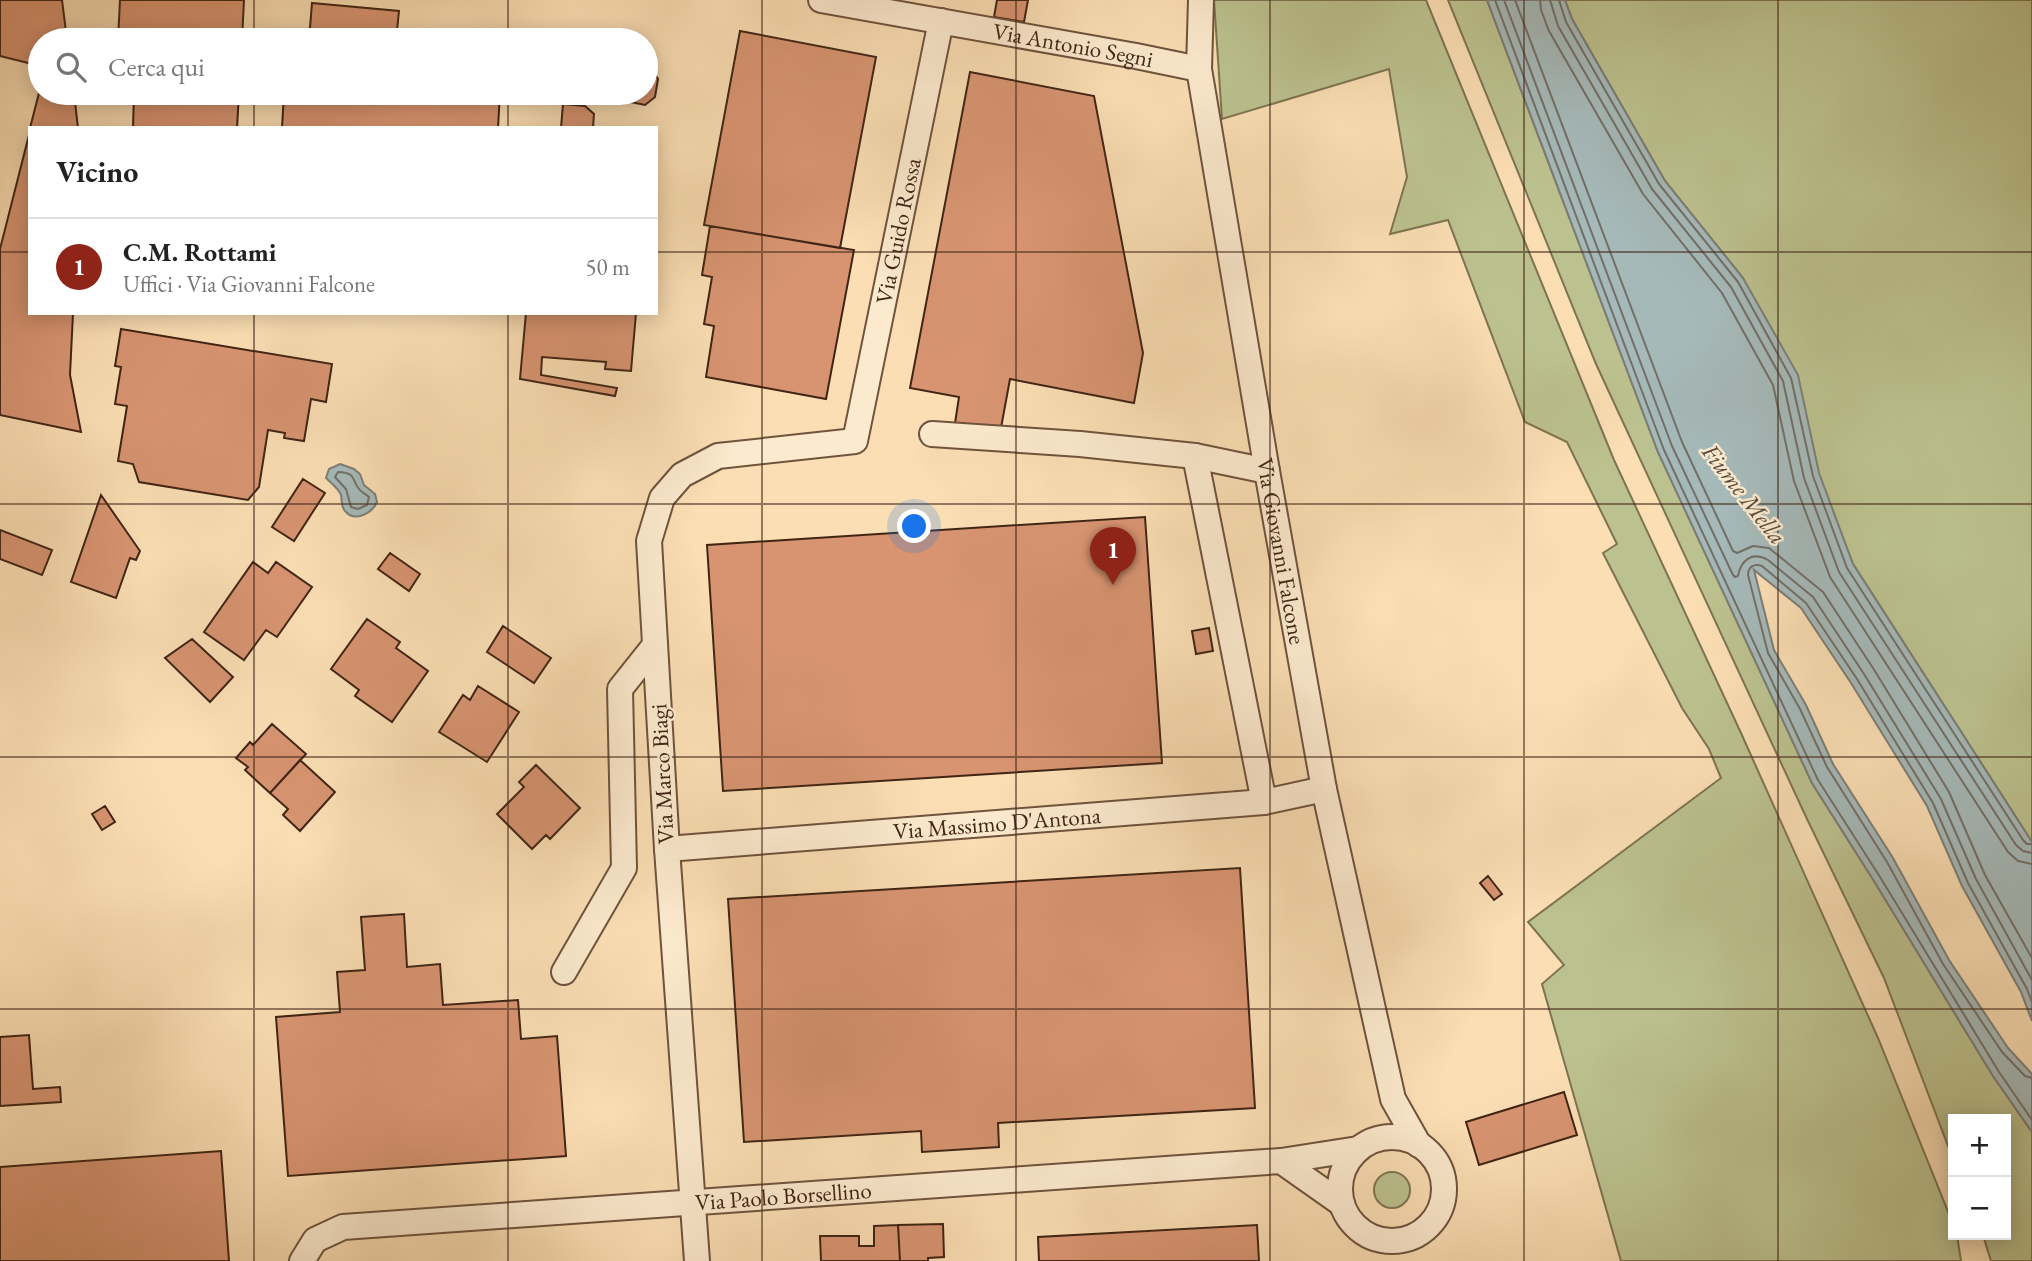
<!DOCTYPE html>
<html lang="it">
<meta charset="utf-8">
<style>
:root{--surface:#fff;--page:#f2f2f2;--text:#222;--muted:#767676;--line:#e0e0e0;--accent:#8f2418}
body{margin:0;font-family:"EB Garamond",serif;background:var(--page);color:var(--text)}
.controls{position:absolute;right:21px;bottom:21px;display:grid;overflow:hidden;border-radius:0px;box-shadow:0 4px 18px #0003}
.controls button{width:63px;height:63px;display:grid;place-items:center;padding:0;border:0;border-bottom:2px solid var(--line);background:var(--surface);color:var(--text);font:35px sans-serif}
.you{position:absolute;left:915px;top:527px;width:24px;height:24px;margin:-18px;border:5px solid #fff;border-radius:50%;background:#1a73e8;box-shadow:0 0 0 10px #1a73e833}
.badge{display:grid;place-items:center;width:46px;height:46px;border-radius:50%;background:var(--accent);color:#fff;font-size:23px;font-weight:700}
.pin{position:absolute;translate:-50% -58px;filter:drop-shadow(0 2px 4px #0008)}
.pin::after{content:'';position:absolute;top:37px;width:24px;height:21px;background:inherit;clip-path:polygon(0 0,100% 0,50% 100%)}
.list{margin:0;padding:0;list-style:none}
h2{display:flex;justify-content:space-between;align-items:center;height:91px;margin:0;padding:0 28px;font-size:30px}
h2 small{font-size:23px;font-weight:400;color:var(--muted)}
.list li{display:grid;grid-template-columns:46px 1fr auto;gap:21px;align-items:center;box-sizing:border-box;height:98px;padding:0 28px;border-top:2px solid var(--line)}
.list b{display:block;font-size:26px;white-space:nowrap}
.list p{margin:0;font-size:23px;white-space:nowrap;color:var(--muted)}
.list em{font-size:23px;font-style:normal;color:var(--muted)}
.icon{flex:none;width:38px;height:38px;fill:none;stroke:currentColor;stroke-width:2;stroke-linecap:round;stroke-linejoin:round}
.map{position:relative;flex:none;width:2032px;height:1261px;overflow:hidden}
.search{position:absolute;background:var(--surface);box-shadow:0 4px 18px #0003;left:28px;top:28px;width:630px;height:77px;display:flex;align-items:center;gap:18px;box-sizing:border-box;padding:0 24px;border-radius:38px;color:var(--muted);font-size:26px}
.panel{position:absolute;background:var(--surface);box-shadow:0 4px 18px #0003;left:28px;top:126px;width:630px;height:189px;border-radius:0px}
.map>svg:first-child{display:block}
.green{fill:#bcc28f;stroke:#7e7452;stroke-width:2}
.water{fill:#a5b9b9;stroke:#7d7e77;stroke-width:2}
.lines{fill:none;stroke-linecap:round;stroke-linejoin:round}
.shore{stroke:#726f67;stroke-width:2}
.building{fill:#d89471;stroke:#402515;stroke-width:2}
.street-casing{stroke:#6f533d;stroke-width:28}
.street{stroke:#fceace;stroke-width:24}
.grid{fill:none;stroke:#402515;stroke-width:2;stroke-opacity:0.55}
.labels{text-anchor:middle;stroke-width:5;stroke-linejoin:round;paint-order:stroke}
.street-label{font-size:23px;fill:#402515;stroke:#fceace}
.water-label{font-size:24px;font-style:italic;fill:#594a3e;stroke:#fceace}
</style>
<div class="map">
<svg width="2032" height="1261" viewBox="0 0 2032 1261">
<rect width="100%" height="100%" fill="#fbdeb4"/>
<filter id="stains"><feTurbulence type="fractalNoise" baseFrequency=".00286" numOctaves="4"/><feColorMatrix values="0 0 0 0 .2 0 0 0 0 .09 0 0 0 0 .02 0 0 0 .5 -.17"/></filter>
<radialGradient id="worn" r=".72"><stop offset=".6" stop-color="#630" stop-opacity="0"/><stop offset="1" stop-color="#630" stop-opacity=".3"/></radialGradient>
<path class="green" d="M 1214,0 L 1426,0 L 1614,460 L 1741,733 L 1878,1038 L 1953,1224 L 1953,1235 L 1957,1235 L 1961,1261 L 1621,1261 L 1542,984 L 1564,965 L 1528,922 L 1721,778 L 1709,749 L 1682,708 L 1603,553 L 1617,544 L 1567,442 L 1525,422 L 1448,220 L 1390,234 L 1407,177 L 1389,69 L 1222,119 Z
M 1448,0 L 1487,0 L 1658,452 L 1812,783 L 1874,881 L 1993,1076 L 2032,1132 L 2032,1261 L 1991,1261 L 1983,1235 L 2006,1235 L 2006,1119 L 1953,1119 L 1953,1159 L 1884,978 L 1807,819 L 1596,364 Z
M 1565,0 L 2032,0 L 2032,842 L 1853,564 L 1743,278 L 1665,181 L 1572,19 Z
M1374 1190a18 18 0 1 1 36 0a18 18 0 1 1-36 0Z"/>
<path class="water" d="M 1487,0 L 1565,0 L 1572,19 L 1665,181 L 1743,278 L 1798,375 L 1819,473 L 1853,564 L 2032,842 L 2032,1021 L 2021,992 L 1962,886 L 1927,806 L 1851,683 L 1801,608 L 1754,570 L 1774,650 L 1806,705 L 1833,764 L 1893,858 L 1949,960 L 2008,1048 L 2032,1074 L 2032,1132 L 1993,1076 L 1874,881 L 1812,783 L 1658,452 Z
M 340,464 L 354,469 L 360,474 L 364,485 L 375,494 L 377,502 C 372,513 355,523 345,511 C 341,507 342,500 341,495 C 339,489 331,483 326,478 L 329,469 Z"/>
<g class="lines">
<path class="shore" d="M 1495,0 L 1664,450 L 1818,780 L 1880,877 L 1999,1072 L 2032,1120
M 1504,0 L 1672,446 L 1733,575 L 1735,577 L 1738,576 C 1741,560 1752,551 1768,560 L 1813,597 L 1864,674 L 1941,799 L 1976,879 L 2032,980
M 1515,0 L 1682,442 L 1733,551 L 1737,553 L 1753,546 L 1769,548 L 1823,592 L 1873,668 L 1949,792 L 1985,875 L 2032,958
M 1540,0 L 1541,10 L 1549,31 L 1643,194 L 1722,293 L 1773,385 L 1794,481 L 1830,577 L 2008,852 L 2018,861 L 2032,864
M 1550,0 L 1558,26 L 1652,189 L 1731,287 L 1783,381 L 1804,478 L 1839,572 L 2016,845 L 2023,851 L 2032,853
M 1559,0 L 1566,22 L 1659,184 L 1738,282 L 1791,378 L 1813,476 L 1847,568 L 2023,840 L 2027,844 L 2032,844
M 338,472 C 357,473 351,479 359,489 C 362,493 366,494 369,497 L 367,505 L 358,509 L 351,507 L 346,489 L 335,477 Z
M 2032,1002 L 2027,989 L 1968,883 L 1933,803 L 1857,679 L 1806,603 L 1762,566 C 1754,563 1748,567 1748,575 L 1768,653 L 1800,709 L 1827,767 L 1887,862 L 1943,964 L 2002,1052 L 2025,1076 L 2032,1078"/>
</g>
<path class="building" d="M 0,0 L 62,0 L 67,40 L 40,40 L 40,66 L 0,56 Z
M 120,0 L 244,0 L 242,40 L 118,40 Z
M 997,0 L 1028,0 L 1024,22 L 994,17 Z
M 312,3 L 399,11 L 396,40 L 309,40 Z
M 740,31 L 876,57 L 840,248 L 704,225 Z
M 646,60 L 658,79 L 655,97 L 645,105 L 626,101 L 621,93 L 646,93 Z
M 970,72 L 1094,96 L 1143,353 L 1134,403 L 1010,379 L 1001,428 L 955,423 L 959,397 L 910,388 Z
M 40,89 L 40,93 L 74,93 L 78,128 L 30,128 Z
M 134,93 L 239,93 L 237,128 L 133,128 Z
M 284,93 L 500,93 L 498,128 L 282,128 Z
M 563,104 L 585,106 L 594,114 L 593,128 L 561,128 Z
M 30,131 L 30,313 L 73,313 L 70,375 L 81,432 L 0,415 L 0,249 Z
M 710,226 L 854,250 L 826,399 L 706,377 L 714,326 L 704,324 L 712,277 L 702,275 Z
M 526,313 L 636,313 L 631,371 L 605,369 L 606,362 L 542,357 L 541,375 L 617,388 L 615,396 L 520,379 Z
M 121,329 L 332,364 L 326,402 L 311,399 L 304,441 L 284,438 L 285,433 L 268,430 L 259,487 L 248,500 L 139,482 L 133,464 L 118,461 L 127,406 L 115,404 L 121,367 L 115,366 Z
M 303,479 L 325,493 L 294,541 L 272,527 Z
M 101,495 L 140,551 L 136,560 L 130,558 L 116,598 L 71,582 Z
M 1145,517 L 1162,763 L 723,791 L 707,545 Z
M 0,530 L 52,550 L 42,575 L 0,559 Z
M 390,553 L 420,574 L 409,591 L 378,569 Z
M 253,562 L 268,573 L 276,562 L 312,587 L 277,637 L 266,630 L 244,660 L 204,632 Z
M 367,619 L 400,642 L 396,648 L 428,671 L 392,722 L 355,696 L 359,690 L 331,669 Z
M 503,626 L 551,658 L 534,683 L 487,652 Z
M 1209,628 L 1213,651 L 1196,654 L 1192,631 Z
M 192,639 L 233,677 L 210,702 L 165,658 Z
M 478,686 L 519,712 L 487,762 L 439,732 L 463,695 L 470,700 Z
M 272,724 L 306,754 L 270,793 L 245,770 L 248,767 L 236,758 L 250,742 L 253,745 Z
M 300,760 L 335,792 L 300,831 L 283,815 L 288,809 L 270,793 Z
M 536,765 L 580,808 L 550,839 L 546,835 L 532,849 L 497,814 L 524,787 L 519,782 Z
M 105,806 L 115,822 L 102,830 L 92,814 Z
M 1240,868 L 1255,1108 L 998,1123 L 999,1147 L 922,1152 L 921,1131 L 744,1142 L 728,899 Z
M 1488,876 L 1502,894 L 1494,900 L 1480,883 Z
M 404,914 L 407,967 L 440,964 L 443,1005 L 518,1000 L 521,1039 L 557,1036 L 566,1156 L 288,1176 L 276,1017 L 340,1012 L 337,972 L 365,970 L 361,917 Z
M 29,1035 L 33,1089 L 60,1087 L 61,1102 L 0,1106 L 0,1037 Z
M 1564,1092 L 1577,1135 L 1479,1165 L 1466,1122 Z
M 221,1151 L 229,1261 L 0,1261 L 0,1167 Z
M 943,1224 L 944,1257 L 928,1258 L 928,1261 L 900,1261 L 898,1225 Z
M 898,1225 L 900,1261 L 821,1261 L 820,1236 L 859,1236 L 859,1246 L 874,1246 L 874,1226 Z
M 1257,1225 L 1259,1261 L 1039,1261 L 1038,1237 Z"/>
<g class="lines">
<g class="street-casing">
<g id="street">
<path id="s1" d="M 821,0 L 1136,56 L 1199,69"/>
<path id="s2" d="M 1201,0 L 1199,69 L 1267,471 L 1324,789 L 1393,1099 L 1419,1145"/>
<path d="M 932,434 L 1080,444 L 1195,456 L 1267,471"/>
<path d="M 1195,456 L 1264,802"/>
<path id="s3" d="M 667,849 L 1264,802 L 1324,789"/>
<path d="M 564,972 L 624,868 L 620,689 L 655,645"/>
<circle cx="1392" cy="1189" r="52"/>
<path d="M 1281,1161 L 1342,1204"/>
<path id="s4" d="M 302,1261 L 315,1240 L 343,1227 L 1281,1161 L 1358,1149"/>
<path id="s5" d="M 697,1261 L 667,849 L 649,541 L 662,498 L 682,475 L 718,456 L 855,441 L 941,21"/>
</g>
</g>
<use href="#street" class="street"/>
</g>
<path class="grid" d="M 254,0 L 254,40M 508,0 L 508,40M 762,0 L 762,1261M 1016,0 L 1016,1261M 1270,0 L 1270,1261M 1524,0 L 1524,1261M 1778,0 L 1778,1261M 254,93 L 254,128M 508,93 L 508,128M 0,252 L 30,252M 656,252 L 2032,252M 254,313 L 254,1261M 508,313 L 508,1261M 0,504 L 2032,504M 0,757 L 2032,757M 0,1009 L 2032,1009"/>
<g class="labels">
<g class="street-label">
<text dy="8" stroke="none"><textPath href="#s1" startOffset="256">Via Antonio Segni</textPath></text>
<text dy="8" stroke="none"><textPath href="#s5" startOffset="1190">Via Guido Rossa</textPath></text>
<text dy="8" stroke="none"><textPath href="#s2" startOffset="558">Via Giovanni Falcone</textPath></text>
<text transform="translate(662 774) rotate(-93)" y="8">Via Marco Biagi</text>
<text dy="8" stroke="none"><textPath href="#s3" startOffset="331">Via Massimo D'Antona</textPath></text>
<text dy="8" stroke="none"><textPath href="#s4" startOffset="497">Via Paolo Borsellino</textPath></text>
</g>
<g class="water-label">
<text transform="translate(1744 494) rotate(52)" y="8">Fiume Mella</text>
</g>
</g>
<rect width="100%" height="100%" filter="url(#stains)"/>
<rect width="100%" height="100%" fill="url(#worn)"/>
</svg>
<div class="controls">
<button>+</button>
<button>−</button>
</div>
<div class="you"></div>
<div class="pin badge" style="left:1113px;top:585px">1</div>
<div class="search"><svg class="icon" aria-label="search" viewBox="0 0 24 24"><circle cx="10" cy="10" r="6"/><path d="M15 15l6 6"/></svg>Cerca qui</div>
<section class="panel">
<h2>Vicino<small></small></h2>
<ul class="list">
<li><span class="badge">1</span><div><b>C.M. Rottami</b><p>Uffici · Via Giovanni Falcone</p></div><em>50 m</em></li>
</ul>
</section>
</div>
